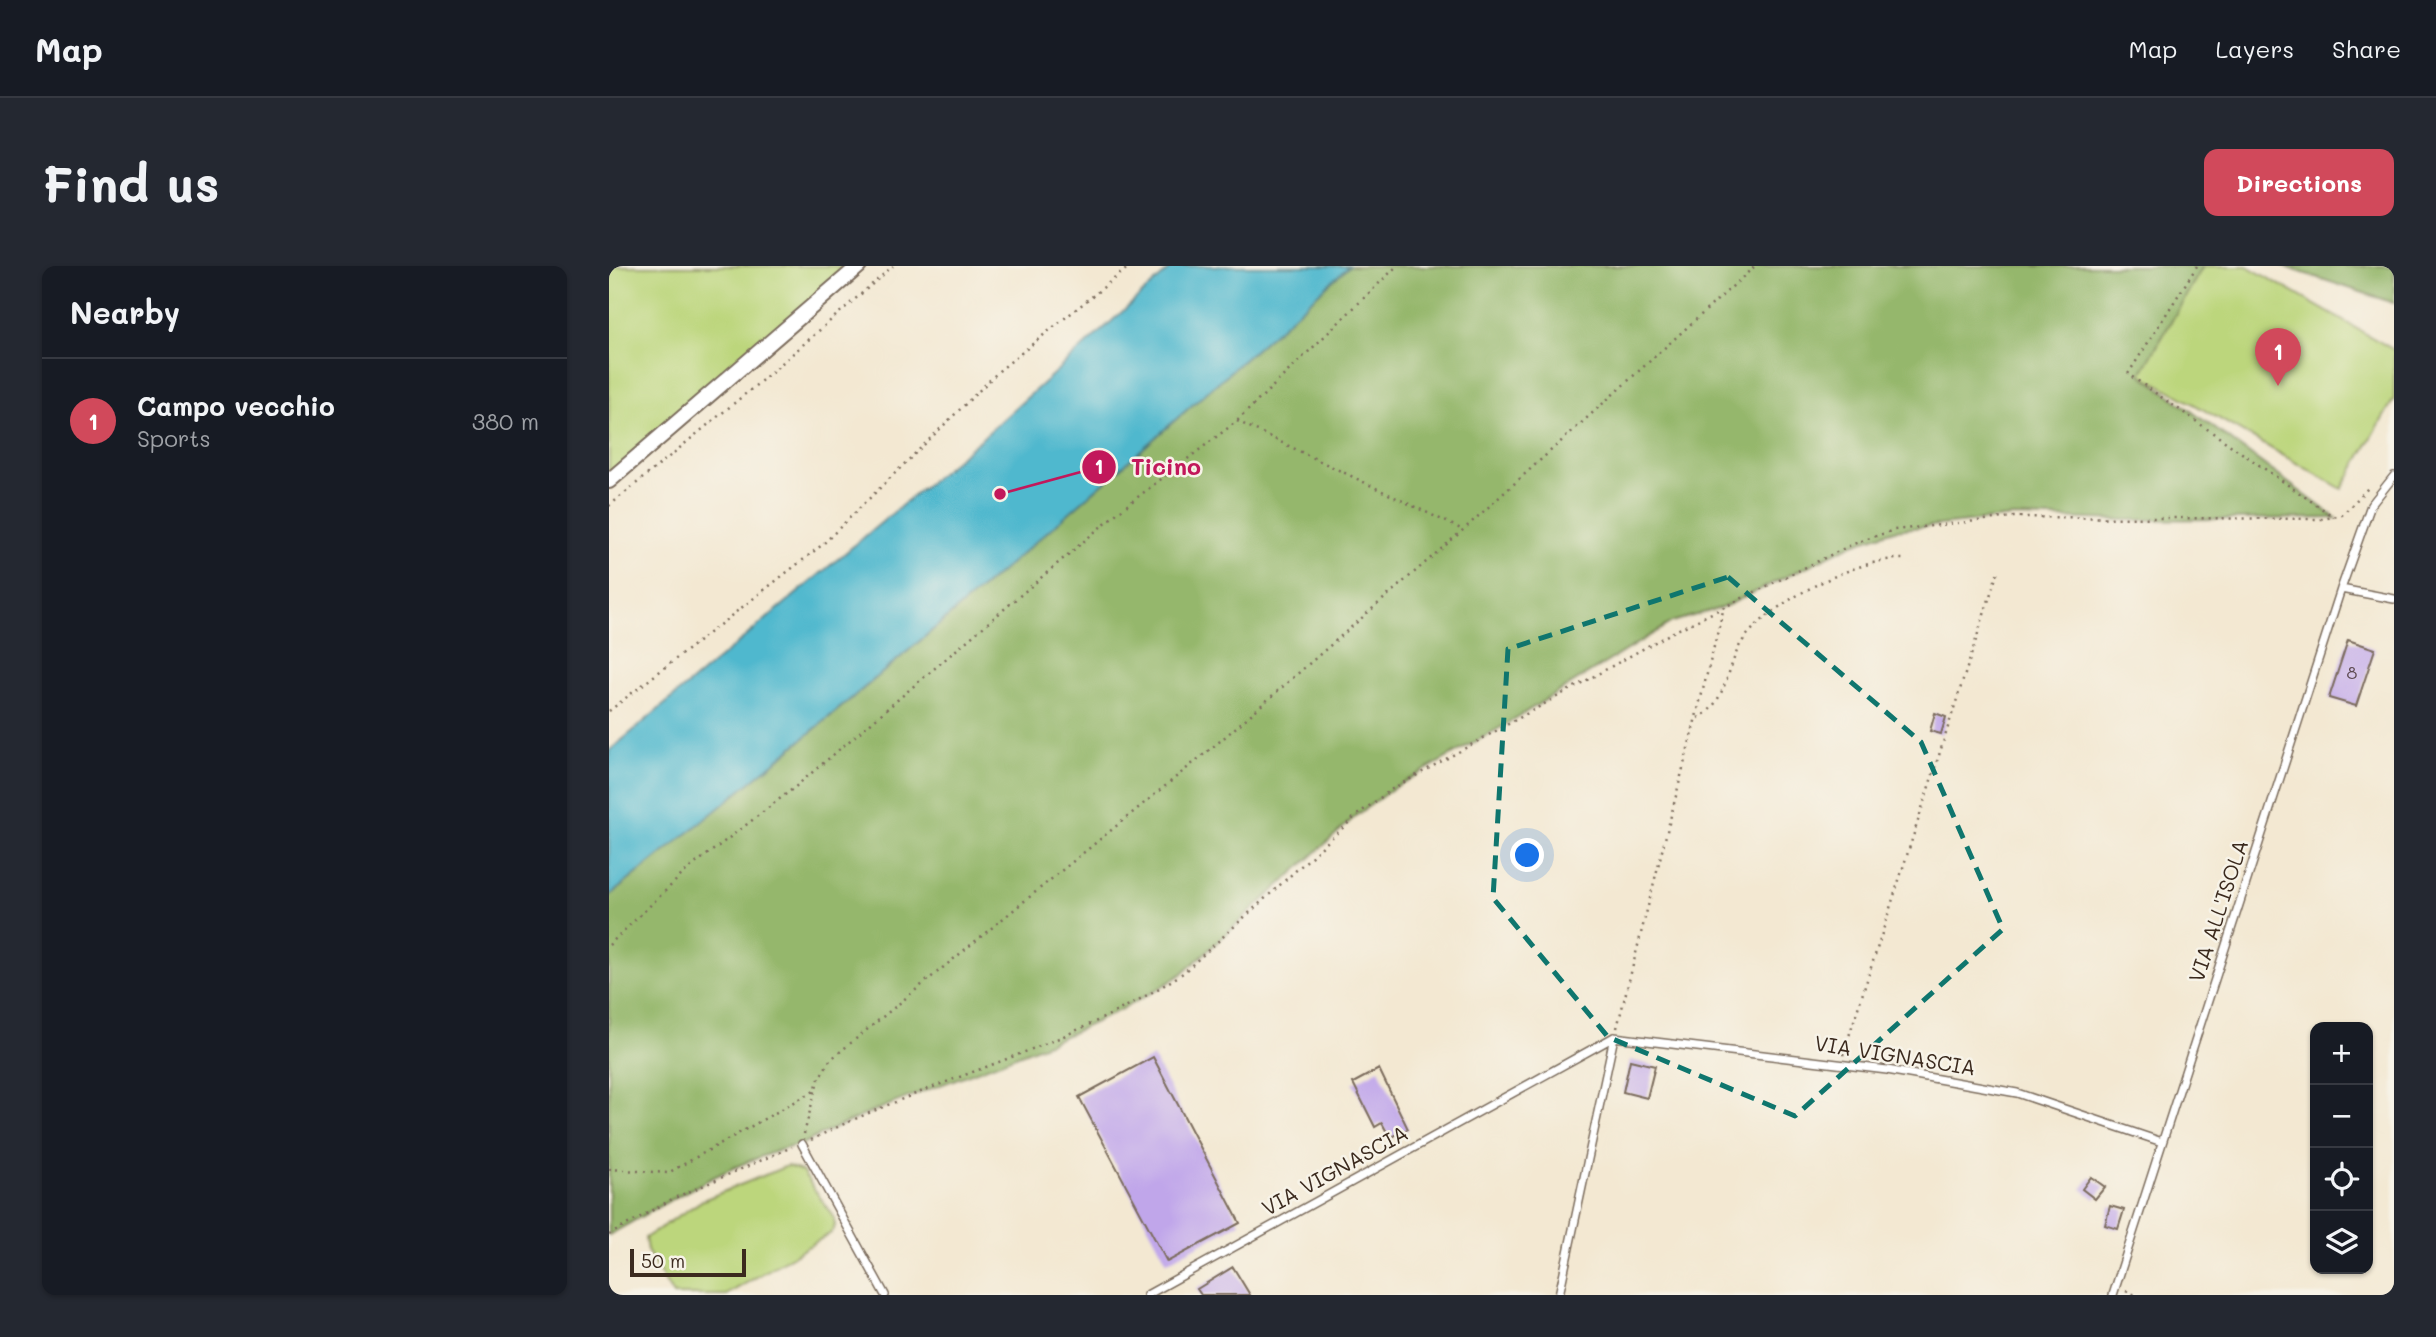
<!DOCTYPE html>
<meta charset="utf-8">
<style>
:root{--surface:#171b24;--page:#242831;--text:#f1f3f6;--muted:#9ea1a6;--line:#363941;--accent:#d1495b}
body{margin:0;font-family:Mali,sans-serif;background:var(--page);color:var(--text)}
.controls{position:absolute;right:21px;bottom:21px;display:grid;overflow:hidden;border-radius:14px;box-shadow:0 2px 5px #0004}
.controls button{width:63px;height:63px;display:grid;place-items:center;padding:0;border:0;border-bottom:2px solid var(--line);background:var(--surface);color:var(--text);font:35px sans-serif}
.scale{position:absolute;left:21px;bottom:18px;width:116px;box-sizing:border-box;padding-left:7px;border:4px solid #3b2a1e;border-top:0;font-size:19px;line-height:24px;white-space:nowrap;color:#3b2a1e;-webkit-text-stroke:5px #f7f3e8;paint-order:stroke}
.you{position:absolute;left:919px;top:590px;width:24px;height:24px;margin:-18px;border:5px solid #fff;border-radius:50%;background:#1a73e8;box-shadow:0 0 0 10px #1a73e833}
.badge{display:grid;place-items:center;width:46px;height:46px;border-radius:50%;background:var(--accent);color:#fff;font-size:23px;font-weight:700}
.pin{position:absolute;translate:-50% -58px;filter:drop-shadow(0 2px 4px #0008)}
.pin::after{content:'';position:absolute;top:37px;width:24px;height:21px;background:inherit;clip-path:polygon(0 0,100% 0,50% 100%)}
.list{margin:0;padding:0;list-style:none}
h2{display:flex;justify-content:space-between;align-items:center;height:91px;margin:0;padding:0 28px;font-size:30px}
h2 small{font-size:23px;font-weight:400;color:var(--muted)}
.list li{display:grid;grid-template-columns:46px 1fr auto;gap:21px;align-items:center;box-sizing:border-box;height:126px;padding:0 28px;border-top:2px solid var(--line)}
.list b{display:block;font-size:26px;white-space:nowrap}
.list p{margin:0;font-size:23px;white-space:nowrap;color:var(--muted)}
.list em{font-size:23px;font-style:normal;color:var(--muted)}
.icon{flex:none;width:38px;height:38px;fill:none;stroke:currentColor;stroke-width:2;stroke-linecap:round;stroke-linejoin:round}
.map{position:relative;flex:none;width:1785px;height:1029px;overflow:hidden;border-radius:14px}
header{display:flex;align-items:center;gap:42px;box-sizing:border-box;height:98px;padding:0 35px;background:var(--surface);border-bottom:2px solid var(--line)}
header strong{font-size:33px}
nav{display:flex;gap:38px;margin-inline-start:auto;font-size:24px}
.intro{display:flex;align-items:center;justify-content:space-between;box-sizing:border-box;height:168px;padding:0 42px}
h1{margin:0;font-size:49px}
.button{padding:18px 32px;border-radius:14px;background:var(--accent);color:#fff;font-size:24px;font-weight:700}
main{display:flex;gap:42px;padding:0 42px}
aside{flex:1;background:var(--surface);border-radius:14px;box-shadow:0 2px 5px #0004}
.map>svg:first-child{display:block}
.green{fill:#bcd67c;stroke:#7c804d;stroke-width:2}
.forest{fill:#95b76c;stroke:#687045;stroke-width:2}
.water{fill:#50b8ce;stroke:#467176;stroke-width:2}
.building{fill:#c0a6ea}
.lines{fill:none;stroke-linecap:round;stroke-linejoin:round}
.service-casing{stroke:#7b6c5d;stroke-width:10}
.minor-casing{stroke:#7b6c5d;stroke-width:18}
.path{stroke:#7b6c5d;stroke-width:2.5;stroke-dasharray:2 5;stroke-linecap:butt}
.service{stroke:#fff;stroke-width:7}
.minor{stroke:#fff;stroke-width:14}
.marked{fill:none;stroke:#0f766e;stroke-width:5;stroke-dasharray:14 9;stroke-linejoin:round}
.labels{text-anchor:middle;stroke-width:5;stroke-linejoin:round;paint-order:stroke}
.number-label{font-size:18px;fill:#5c4951}
.street-label{font-size:21px;fill:#3b2a1e;stroke:#f7f3e8}
.leader{fill:none;stroke:#c2185b;stroke-width:2.5}
.callout-dot{fill:#c2185b;stroke:#f7f3e8;stroke-width:2.5}
.mark-label{font-size:21px;text-anchor:middle;font-weight:bold;fill:#fff}
.callout-label{font-size:23px;text-anchor:middle;font-weight:bold;fill:#c2185b;stroke:#f7f3e8;stroke-width:5;stroke-linejoin:round;paint-order:stroke}
</style>
<header>
<strong>Map</strong>
<nav><a>Map</a><a>Layers</a><a>Share</a></nav>
</header>
<div class="intro"><h1>Find us</h1><a class="button">Directions</a></div>
<main>
<aside>
<h2>Nearby<small></small></h2>
<ul class="list">
<li><span class="badge">1</span><div><b>Campo vecchio</b><p>Sports</p></div><em>380 m</em></li>
</ul>
</aside>
<div class="map">
<svg width="1785" height="1029" viewBox="0 0 1785 1029">
<rect width="100%" height="100%" fill="#f7f3e8"/>
<filter id="ink" filterUnits="userSpaceOnUse"><feTurbulence type="fractalNoise" baseFrequency=".0143" numOctaves="2"/><feDisplacementMap in="SourceGraphic" scale="14" xChannelSelector="R" yChannelSelector="G"/><feConvolveMatrix kernelMatrix="1 2 1 2 8 2 1 2 1" color-interpolation-filters="sRGB"/></filter>
<filter id="wash" filterUnits="userSpaceOnUse"><feTurbulence type="fractalNoise" baseFrequency=".00686" numOctaves="4" result="noise"/><feDisplacementMap in="SourceGraphic" scale="28" xChannelSelector="R" yChannelSelector="G"/><feGaussianBlur stdDeviation="1.57" result="paint"/><feColorMatrix in="noise" values="0 0 0 0 0 0 0 0 0 0 0 0 0 0 0 0 0 1.4 0 .05"/><feComposite in="paint" operator="in"/></filter>
<g filter="url(#wash)">
<rect width="100%" height="100%" fill="#f3e8d2"/>
<path class="green" d="M 0,0 L 245,0 L 0,210 Z
M 1594,0 L 1638,0 L 1785,84 L 1785,133 L 1733,223 L 1532,108 Z
M 178,900 L 193,905 L 225,952 L 226,960 L 222,967 L 117,1029 L 64,1029 L 38,985 L 36,972 L 94,934 Z"/>
<path class="forest" d="M 740,0 L 1594,0 L 1532,108 L 1727,252 L 1517,254 L 1404,251 L 1285,264 L 1244,278 L 1115,341 L 1063,356 L 894,460 L 783,523 L 748,549 L 574,707 C 458,785 316,815 193,878 C 125,894 60,935 0,969 L 0,630 C 254,429 498,216 740,0 Z
M 1673,0 L 1785,0 L 1785,37 Z"/>
<path class="water" d="M 564,0 L 740,0 C 498,216 254,429 0,630 L 0,485 L 372,173 Z"/>
<g id="blocks">
<path class="building" d="M 1739,374 L 1766,383 L 1747,440 L 1720,432 Z
M 1326,447 L 1337,451 L 1332,468 L 1321,465 Z
M 544,791 L 631,957 L 558,996 L 470,831 Z
M 1021,794 L 1046,800 L 1038,832 L 1014,826 Z
M 770,803 L 799,863 L 781,872 L 773,857 L 766,861 L 744,817 Z
M 1482,911 L 1496,921 L 1486,933 L 1473,923 Z
M 1501,940 L 1515,944 L 1509,963 L 1496,959 Z
M 624,1001 L 641,1029 L 592,1029 L 588,1023 Z"/>
</g>
</g>
<g filter="url(#ink)">
<use href="#blocks" fill-opacity="0" stroke="#7b6c5d" stroke-width="2"/>
<g class="lines">
<g class="service-casing">
<path id="service" d="M 1732,323 L 1762,239 L 1785,210
M 193,878 L 276,1029
M 538,1029 L 1005,771
M 950,1029 L 1005,771 L 1278,804 L 1408,827 L 1553,876
M 1504,1029 L 1732,323 L 1785,333"/>
</g>
<g class="minor-casing">
<path id="minor" d="M 0,215 L 250,0"/>
</g>
<path class="path" d="M 1588,0 L 1519,108 L 1725,251
M 628,155 L 854,264
M 0,240 L 157,111 L 284,0
M 0,445 L 213,279 L 391,104 L 521,0
M 1089,452 C 1116,439 1118,403 1131,379 C 1155,339 1249,291 1294,293
M 0,679 L 77,605 L 185,522 L 508,247 L 628,155 L 788,0
M 1008,762 L 1115,341
M 1234,789 L 1389,305
M 195,868 L 209,814 L 221,794 L 610,476 L 854,264 L 1146,0
M 202,874 C 323,812 460,783 574,707 L 748,549 L 783,523 L 1064,366 L 1244,278 L 1285,264 L 1404,251 L 1714,253 L 1733,249 L 1761,220
M 0,903 L 59,907 L 205,825
M 0,969 L 63,933 L 183,881
M 1517,1025 L 1527,1029"/>
<use href="#service" class="service"/>
<use href="#minor" class="minor"/>
</g>
</g>
<path class="marked" d="M 1119,311 L 1312,476 L 1394,663 L 1186,850 L 999,771 L 884,632 L 899,383 Z"/>
<g class="labels">
<g class="number-label">
<text x="1743" y="413">8</text>
</g>
<g class="street-label">
<text transform="translate(1610 645) rotate(-72)" y="7">VIA ALL'ISOLA</text>
<text transform="translate(1286 790) rotate(9)" y="7">VIA VIGNASCIA</text>
<text transform="translate(726 905) rotate(-29)" y="7">VIA VIGNASCIA</text>
</g>
</g>
<path class="leader" d="M391 228L490 201"/>
<g class="callout-dot">
<circle cx="391" cy="228" r="7"/>
<circle cx="490" cy="201" r="18"/>
</g>
<g class="mark-label">
<text x="490" y="208">1</text>
</g>
<g class="callout-label">
<text x="557" y="209">Ticino</text>
</g>
</svg>
<div class="controls">
<button>+</button>
<button>−</button>
<button><svg class="icon" aria-label="locate" viewBox="0 0 24 24"><circle cx="12" cy="12" r="6"/><path d="M12 2v4M12 18v4M2 12h4M18 12h4"/></svg></button>
<button><svg class="icon" aria-label="layers" viewBox="0 0 24 24"><path d="M12 4l9 5-9 5-9-5zM3 14l9 5 9-5"/></svg></button>
</div>
<div class="scale">50 m</div>
<div class="you"></div>
<div class="pin badge" style="left:1669px;top:120px">1</div>
</div>
</main>
